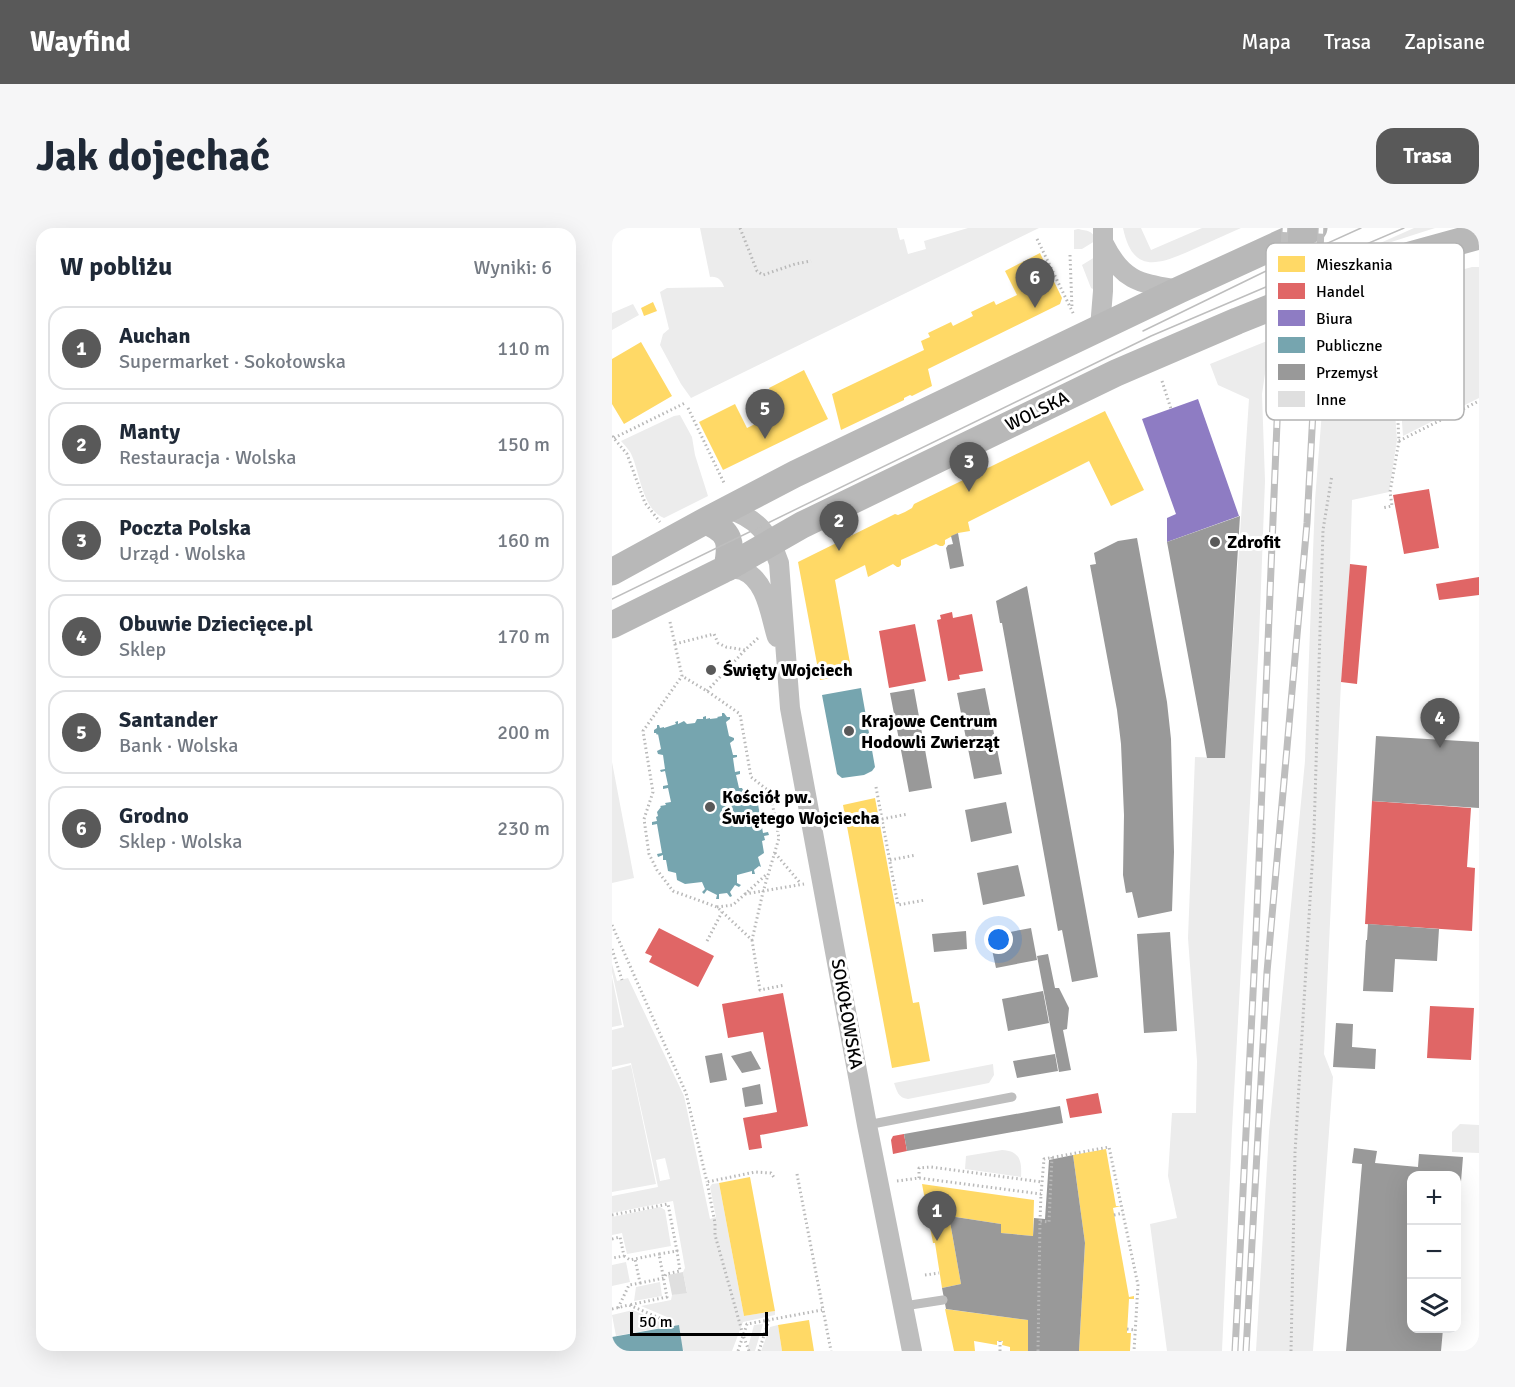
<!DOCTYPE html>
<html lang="pl">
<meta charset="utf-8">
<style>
:root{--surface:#fff;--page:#f6f6f7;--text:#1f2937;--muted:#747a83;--line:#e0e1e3;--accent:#595959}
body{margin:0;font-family:Signika,sans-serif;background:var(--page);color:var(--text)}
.controls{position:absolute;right:18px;bottom:18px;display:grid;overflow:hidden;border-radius:12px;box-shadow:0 6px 24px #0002}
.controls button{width:54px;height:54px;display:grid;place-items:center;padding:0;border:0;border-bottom:2px solid var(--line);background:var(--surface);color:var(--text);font:30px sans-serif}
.scale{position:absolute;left:18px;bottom:15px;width:138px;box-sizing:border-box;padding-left:6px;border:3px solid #000;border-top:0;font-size:16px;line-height:21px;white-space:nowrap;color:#000;-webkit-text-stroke:4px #fff;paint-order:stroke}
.you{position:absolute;left:387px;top:712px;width:21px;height:21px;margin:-15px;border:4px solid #fff;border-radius:50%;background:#1a73e8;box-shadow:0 0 0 9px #1a73e833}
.badge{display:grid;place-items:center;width:39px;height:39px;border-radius:50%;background:var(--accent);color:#fff;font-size:20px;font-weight:700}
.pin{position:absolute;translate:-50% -50px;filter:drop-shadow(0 2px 3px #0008)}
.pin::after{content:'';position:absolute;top:32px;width:21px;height:18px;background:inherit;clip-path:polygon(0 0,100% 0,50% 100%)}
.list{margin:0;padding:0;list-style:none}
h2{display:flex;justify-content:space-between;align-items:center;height:78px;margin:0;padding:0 24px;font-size:26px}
h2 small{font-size:20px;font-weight:400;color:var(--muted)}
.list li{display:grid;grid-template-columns:39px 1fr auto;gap:18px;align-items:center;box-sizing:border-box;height:84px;margin:0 12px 12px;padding:0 12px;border:2px solid var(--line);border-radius:18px}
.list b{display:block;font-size:22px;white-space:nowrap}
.list p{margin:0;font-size:20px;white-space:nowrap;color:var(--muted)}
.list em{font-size:20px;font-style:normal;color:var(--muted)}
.icon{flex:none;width:33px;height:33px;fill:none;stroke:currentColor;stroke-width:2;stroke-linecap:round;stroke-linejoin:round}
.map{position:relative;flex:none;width:867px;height:1123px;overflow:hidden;border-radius:18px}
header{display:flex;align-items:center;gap:36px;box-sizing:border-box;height:84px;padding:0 30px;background:var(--accent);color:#fff}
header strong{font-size:28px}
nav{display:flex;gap:33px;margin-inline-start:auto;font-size:21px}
.intro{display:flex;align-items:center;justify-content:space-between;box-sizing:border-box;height:144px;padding:0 36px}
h1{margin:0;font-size:42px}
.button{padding:15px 27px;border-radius:18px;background:var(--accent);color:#fff;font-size:21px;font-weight:700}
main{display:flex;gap:36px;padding:0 36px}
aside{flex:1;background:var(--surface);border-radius:18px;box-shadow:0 6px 24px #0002}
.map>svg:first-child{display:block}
.green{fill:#ececec;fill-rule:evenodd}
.homes{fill:#ffd966}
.shops{fill:#e06666}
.offices{fill:#8e7cc3}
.public{fill:#76a5af}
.industry{fill:#999}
.building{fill:#dfdfdf}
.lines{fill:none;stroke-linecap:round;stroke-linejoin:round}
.path{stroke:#b9b9b9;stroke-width:3;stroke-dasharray:1.5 3;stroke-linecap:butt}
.lane{stroke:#bebebe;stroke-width:9}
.street{stroke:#bebebe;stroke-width:20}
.secondary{stroke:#b8b8b8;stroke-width:27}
.tram{stroke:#bebebe;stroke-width:1.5}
.rail-casing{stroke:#bebebe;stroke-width:7}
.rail{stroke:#fff;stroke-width:4.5;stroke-dasharray:14;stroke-linecap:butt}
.poi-dot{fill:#595959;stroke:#fff;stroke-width:2}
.labels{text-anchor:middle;stroke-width:6;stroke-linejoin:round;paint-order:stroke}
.street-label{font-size:18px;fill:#000;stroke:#fff}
.poi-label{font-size:18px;font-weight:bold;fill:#000;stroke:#fff;text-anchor:start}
.key{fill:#fff;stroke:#b2b2b2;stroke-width:1.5}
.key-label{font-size:16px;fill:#000}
</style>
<header>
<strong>Wayfind</strong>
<nav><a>Mapa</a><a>Trasa</a><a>Zapisane</a></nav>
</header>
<div class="intro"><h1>Jak dojechać</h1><a class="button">Trasa</a></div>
<main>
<aside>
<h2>W pobliżu<small>Wyniki: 6</small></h2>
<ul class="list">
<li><span class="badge">1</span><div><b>Auchan</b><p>Supermarket · Sokołowska</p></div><em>110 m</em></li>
<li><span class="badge">2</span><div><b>Manty</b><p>Restauracja · Wolska</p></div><em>150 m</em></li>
<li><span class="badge">3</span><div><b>Poczta Polska</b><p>Urząd · Wolska</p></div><em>160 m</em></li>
<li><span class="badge">4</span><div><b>Obuwie Dziecięce.pl</b><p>Sklep</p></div><em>170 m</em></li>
<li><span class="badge">5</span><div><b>Santander</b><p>Bank · Wolska</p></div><em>200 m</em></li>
<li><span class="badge">6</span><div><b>Grodno</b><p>Sklep · Wolska</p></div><em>230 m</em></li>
</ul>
</aside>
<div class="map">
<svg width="867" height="1123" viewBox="0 0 867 1123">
<rect width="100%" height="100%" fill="#fff"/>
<path class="green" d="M 88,0 L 285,0 L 288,12 L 292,11 L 296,26 L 314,21 L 312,13 L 356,0 L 427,0 L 79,170 L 69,156 L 48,117 L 51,106 L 57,101 L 48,64 L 55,60 L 112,59 C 110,52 105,48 98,49 Z
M 511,0 L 529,0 L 539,22 L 590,0 L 629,0 C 613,7 598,14 582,21 C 548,36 521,48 511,0 Z
M 802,0 L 823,0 L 748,24 Z
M 466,1 C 475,3 482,2 483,13 L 470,21 L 462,21 L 462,2 Z
M 483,29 L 481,61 L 479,60 L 470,37 Z
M 860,39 L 867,39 L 867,170 L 791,208 L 786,138 L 749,85 L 746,75 L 809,53 Z
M 21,76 L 27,87 L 0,102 L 0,85 Z
M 741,78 L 745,88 L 780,141 L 785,212 L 777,264 L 740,272 L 738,336 L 729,454 L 712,826 L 721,849 L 701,1123 L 644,1123 L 657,904 L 693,533 L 703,272 L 715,120 L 715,98 L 694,97 L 694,113 L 658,112 L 650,166 L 653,253 L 647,411 L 620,902 L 610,1123 L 555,1123 L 538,996 L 565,990 L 556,948 L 560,885 L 584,885 L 585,833 L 576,710 L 583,529 L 613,530 L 637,171 L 606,157 L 598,136 L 655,113 L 658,108 L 663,106 L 664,109 L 712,89 L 713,89 Z
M 68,187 L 80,209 L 83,227 L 96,268 L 52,290 C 31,282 28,246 20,228 C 18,222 13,218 9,213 L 62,188 Z
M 0,534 L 22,650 L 0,655 Z
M 0,736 L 5,753 L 16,750 L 72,868 L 98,991 L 104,989 L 98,959 L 100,956 L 107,955 L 132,1088 L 163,1083 L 163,1087 L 131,1094 L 120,1123 L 72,1123 L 70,1121 L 67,1097 L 63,1098 L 62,1092 L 29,1078 L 59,1072 L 60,1067 L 75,1064 L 71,1044 L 73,1040 L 61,973 L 0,985 L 0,968 L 46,959 L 14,812 L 19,835 L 0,839 L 0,802 L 12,799 L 0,744 ZM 53,930 L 58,951 L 48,953 L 44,932 Z
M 0,749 L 10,797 L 0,799 Z
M 381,836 L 382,847 L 377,855 L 296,871 C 286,870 285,863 282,855 Z
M 19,837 L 44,956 L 0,964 L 0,842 Z
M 848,896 L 867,897 L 867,925 L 840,924 L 840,904 Z
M 390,922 C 408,923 410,933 409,949 L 353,941 L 354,928 Z
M 48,979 L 53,982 L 59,1018 L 15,1026 L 10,1005 L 0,1007 L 0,989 Z
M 14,1034 L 18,1054 L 0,1058 L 0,1037 Z
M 48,1054 L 50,1068 L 22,1073 L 24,1059 Z
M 21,1082 L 52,1096 L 52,1099 L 4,1108 L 0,1087 Z
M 151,1096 L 143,1123 L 135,1123 L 142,1097 Z
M 166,1097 L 170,1123 L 149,1123 L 158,1099 Z"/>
<path class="homes" d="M 428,25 L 450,70 L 448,76 L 316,141 L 320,158 L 300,168 L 298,167 L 292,170 L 292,172 L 229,202 L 220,166 L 312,122 L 309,113 L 318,109 L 316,105 L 339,94 L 341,98 L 361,88 L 359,84 L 382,73 L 384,77 L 405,67 L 393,43 Z
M 41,74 L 45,83 L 32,88 L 29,80 Z
M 29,114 L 60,168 L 12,196 L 0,176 L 0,131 Z
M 192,142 L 216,191 L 111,242 L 87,194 L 123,176 L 135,200 L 143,196 L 141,192 L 159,183 L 161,187 L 169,183 L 157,160 Z
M 493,183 L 532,262 L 499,278 L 477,233 L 356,294 L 358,303 L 346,305 L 333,312 L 333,316 L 331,318 L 328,318 L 324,316 L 289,332 L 289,337 L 287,339 L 285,339 L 281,336 L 256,349 L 253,337 L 223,352 L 240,446 L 208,452 L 186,334 L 283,286 L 286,287 L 293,284 L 300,280 L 302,276 Z
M 263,570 L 301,775 L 307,774 L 318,833 L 280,840 L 231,577 Z
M 494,921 L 504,978 L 509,978 L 501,980 L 517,1069 L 522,1068 L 522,1071 L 517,1071 L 515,1105 L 519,1105 L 518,1123 L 467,1123 L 473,1015 L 461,927 Z
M 138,949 L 163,1083 L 132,1088 L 107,955 Z
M 310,956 L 422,972 L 421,1008 L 389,1005 L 389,996 L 337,988 L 349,1056 L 330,1060 L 323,1015 L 321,1015 Z
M 333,1081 L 416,1092 L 416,1123 L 398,1123 L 398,1119 L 390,1117 L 391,1113 L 385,1113 L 385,1117 L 362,1113 L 363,1123 L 342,1123 Z
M 197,1092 L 202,1123 L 170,1123 L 166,1097 Z"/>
<path class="shops" d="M 817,261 L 827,320 L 792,326 L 781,267 Z
M 738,336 L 755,338 L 745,456 L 729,454 Z
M 867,349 L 867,367 L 827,372 L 824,356 Z
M 340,384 L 341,390 L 360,386 L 371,443 L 347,447 L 348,451 L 336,453 L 325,392 L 329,391 L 328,387 Z
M 303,396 L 314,453 L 277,460 L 267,403 Z
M 760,573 L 859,580 L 855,639 L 863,640 L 860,703 L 753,696 Z
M 47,700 L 102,728 L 86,759 L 37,734 L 40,728 L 33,725 Z
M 171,765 L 196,898 L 148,907 L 150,920 L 137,922 L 131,890 L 165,884 L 151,804 L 116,810 L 110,776 Z
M 818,778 L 862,780 L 859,832 L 815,830 Z
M 486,865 L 490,885 L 458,890 L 454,871 Z
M 292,906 L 295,923 L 281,926 L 279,912 L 281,908 Z"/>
<path class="offices" d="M 586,171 L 627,288 L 555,314 L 555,290 L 564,286 L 530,191 Z"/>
<path class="public" d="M 249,460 L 263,539 L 260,543 L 252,547 L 230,550 L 225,546 L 210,467 Z
M 110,485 L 112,485 L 115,489 L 118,489 L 118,491 L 114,494 L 117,508 L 122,510 L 122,512 L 118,515 L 121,527 L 125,527 L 125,529 L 121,530 L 123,544 L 128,543 L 128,546 L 124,547 L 127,560 L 130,560 L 131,562 L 135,561 L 141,565 L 142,563 L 143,569 L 145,569 L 146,573 L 150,572 L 151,575 L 146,576 L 151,605 L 156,604 L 157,607 L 152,608 L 153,612 L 150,613 L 152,625 L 146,629 L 149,639 L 147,638 L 142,642 L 143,646 L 140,646 L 140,643 L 125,647 L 125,655 L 129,657 L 127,659 L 123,657 L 118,664 L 120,668 L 118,669 L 115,665 L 107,666 L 107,671 L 104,671 L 105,667 L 95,662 L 92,666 L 90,664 L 93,661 L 90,654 L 73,656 L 65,652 L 64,645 L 56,643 L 54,632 L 51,632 L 51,627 L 46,629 L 45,626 L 50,625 L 45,596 L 40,597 L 40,594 L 45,593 L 44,589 L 46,588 L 45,584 L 49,579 L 48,578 L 54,577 L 53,575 L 59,574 L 56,560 L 51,561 L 51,558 L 56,557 L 53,543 L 49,544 L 48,542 L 53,541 L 51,527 L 46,526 L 45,523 L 49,521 L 46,506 L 45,507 L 44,505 L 42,505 L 42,502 L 45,500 L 45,497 L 47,497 L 48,500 L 52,499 L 52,500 L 64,496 L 63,494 L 66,493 L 66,496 L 72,493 L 75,496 L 83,495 L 85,491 L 91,491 L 91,489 L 94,488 L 94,491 L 98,490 L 98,491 L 106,490 L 105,489 L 110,488 Z
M 67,1097 L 71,1123 L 0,1123 L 0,1109 Z"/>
<path class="industry" d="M 628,288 L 613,530 L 595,530 L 555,314 Z
M 346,305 L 352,338 L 338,341 L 334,320 L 336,317 L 341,316 L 339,308 Z
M 525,310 L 555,474 L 559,511 L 562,624 L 560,683 L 526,690 L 520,664 L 514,665 L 511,647 L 512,587 L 509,516 L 505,482 L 478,337 L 484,336 L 482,325 L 506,313 Z
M 415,358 L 486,749 L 460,754 L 450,702 L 446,703 L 390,395 L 388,395 L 384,373 Z
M 373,460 L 390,546 L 362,551 L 345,465 Z
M 302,461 L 320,560 L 297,564 L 278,465 Z
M 764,508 L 867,514 L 867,580 L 760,573 Z
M 394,574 L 400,605 L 359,614 L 353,582 Z
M 406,637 L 413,668 L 371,677 L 365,645 Z
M 756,696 L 827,701 L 825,733 L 783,731 L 781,764 L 751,763 L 754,712 L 755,712 Z
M 419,700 L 425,732 L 384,740 L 377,708 Z
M 354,703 L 355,721 L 322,724 L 320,706 Z
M 558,704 L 565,803 L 532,805 L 525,706 Z
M 436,726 L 443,760 L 447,760 L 457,780 L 455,801 L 451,802 L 459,842 L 447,844 L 425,728 Z
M 431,763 L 437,795 L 396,803 L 390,771 Z
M 724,795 L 741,796 L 740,819 L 764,821 L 763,841 L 721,839 Z
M 139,823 L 149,841 L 130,845 L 119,828 Z
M 110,825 L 115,852 L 98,855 L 93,828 Z
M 443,826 L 446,843 L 405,850 L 401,833 Z
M 148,856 L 151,876 L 133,879 L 130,860 Z
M 448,878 L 451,895 L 295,923 L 292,906 Z
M 742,920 L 765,923 L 763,935 L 806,939 L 807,926 L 851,929 L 846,991 L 844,991 L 844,948 L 800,948 L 800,1101 L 831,1101 L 829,1123 L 734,1123 L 750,936 L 740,935 Z
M 461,927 L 473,1015 L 467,1123 L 416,1123 L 416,1092 L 334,1081 L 330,1060 L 349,1056 L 337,988 L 389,996 L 389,1005 L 421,1008 L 422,990 L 433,991 L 437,932 Z"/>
<path class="building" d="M 71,1044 L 75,1065 L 60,1067 L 56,1047 Z"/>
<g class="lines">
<path class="path" d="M 128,0 L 145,43 L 151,47 L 183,36 L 199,33
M 425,11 L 462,87
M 458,27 L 460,80
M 743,72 L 747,86 L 783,139 L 787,213 L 778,264 L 780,278 L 770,280
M 550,153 L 559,181
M 76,180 L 113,257
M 0,208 L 15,226 L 33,275 L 48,294
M 2,210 L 73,175
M 787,213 L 867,173
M 58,394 L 70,448 L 31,503 L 41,564 L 32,591 L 37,626 L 45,642 L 61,663 L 105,679 L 140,712 L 151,664 L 167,610 L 158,564 L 139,549 L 128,486 L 95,463 L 70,448
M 63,416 L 102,406 L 106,415 L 114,419 L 133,422
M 95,463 L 133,422 L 146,410
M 264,559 L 286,677 L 313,672
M 270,591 L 296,586
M 163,625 L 189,656
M 278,632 L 304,627
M 133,666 L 192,656
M 105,679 L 121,677 L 155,646
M 0,697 L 74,865 L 95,954
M 140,712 L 148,762 L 173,757
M 95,713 L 110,684
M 0,721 L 10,752
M 185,946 L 219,1123
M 307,950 L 307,940 L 319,939 L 430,954
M 285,953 L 307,950 L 429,966 L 432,931 L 497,919 L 526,1057 L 522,1123
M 0,987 L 56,976 L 65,1023 L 47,1026 L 55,1069 L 17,1077
M 502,987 L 511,985
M 428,993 L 429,966
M 0,1011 L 8,1009 L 12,1028 L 0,1030
M 12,1028 L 18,1032 L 47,1026
M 313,1047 L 327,1045
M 28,1055 L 52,1050 L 54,1046 L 68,1043 L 65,1023
M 6,1080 L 17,1057 L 28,1055 L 23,1031
M 0,1081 L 17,1077 L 57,1094 L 58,1099
M 515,1101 L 523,1102
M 126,1123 L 135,1096 L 210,1082
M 137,1123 L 131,1107 L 103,1007 L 103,995 L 95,954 L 143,944 L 159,945 L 163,951
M 147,1123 L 157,1092
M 388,1123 L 388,1113
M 426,1123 L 428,993 L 437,994 L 440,929
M 679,1123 L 683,925 L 702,605 L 711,302 L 720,247"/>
<path class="lane" d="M 255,897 L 400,869
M 292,1078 L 331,1072"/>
<path class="street" d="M 492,16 C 511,54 528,55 567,62
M 488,100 L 491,63 L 491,0
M 115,281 C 146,290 157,306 167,335 L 178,480 L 255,897 L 300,1123
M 115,340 C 120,340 125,341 130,342 C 155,352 158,387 165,409"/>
<path class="secondary" d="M 93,293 C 119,303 120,314 115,340
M 0,344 L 93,293 L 183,246 L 567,62 L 702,0
M 0,397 L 115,340 L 190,297 L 504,145 L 625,93 L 745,45 L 798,27 L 867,8"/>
<path class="tram" d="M 531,103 L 652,44 L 749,0
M 0,371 L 539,108 L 792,0"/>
<g class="rail-casing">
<path id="rail" d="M 623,1123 L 644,706 L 673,0
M 634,1123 L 655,744 L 695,295 L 702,165 L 709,0"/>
</g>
<use href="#rail" class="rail"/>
</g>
<g class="poi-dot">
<circle cx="603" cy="314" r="6"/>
<circle cx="99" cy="442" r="6"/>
<circle cx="237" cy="503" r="6"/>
<circle cx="98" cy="579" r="6"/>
</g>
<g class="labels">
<g class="street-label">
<text transform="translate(425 183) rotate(-26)" y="6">WOLSKA</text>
<text transform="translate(235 786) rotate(80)" y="6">SOKOŁOWSKA</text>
</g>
<g class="poi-label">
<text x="615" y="320">Zdrofit</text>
<text x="111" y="448">Święty Wojciech</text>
<text x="249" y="499">Krajowe Centrum<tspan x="249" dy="21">Hodowli Zwierząt</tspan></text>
<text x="110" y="575">Kościół pw.<tspan x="110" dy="21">Świętego Wojciecha</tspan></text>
</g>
</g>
<rect x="654" y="15" width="198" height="177" rx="9" class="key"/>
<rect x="666" y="28" width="27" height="16" fill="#ffd966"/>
<rect x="666" y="55" width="27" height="16" fill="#e06666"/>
<rect x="666" y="82" width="27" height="16" fill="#8e7cc3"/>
<rect x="666" y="109" width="27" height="16" fill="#76a5af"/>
<rect x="666" y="136" width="27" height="16" fill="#999"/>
<rect x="666" y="163" width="27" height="16" fill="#dfdfdf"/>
<g class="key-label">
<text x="704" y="42">Mieszkania</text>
<text x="704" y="69">Handel</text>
<text x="704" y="96">Biura</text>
<text x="704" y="123">Publiczne</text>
<text x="704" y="150">Przemysł</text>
<text x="704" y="177">Inne</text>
</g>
</svg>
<div class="controls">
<button>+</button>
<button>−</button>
<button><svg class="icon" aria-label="layers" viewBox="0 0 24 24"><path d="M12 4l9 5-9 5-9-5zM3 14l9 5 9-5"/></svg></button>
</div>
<div class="scale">50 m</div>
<div class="you"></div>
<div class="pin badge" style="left:325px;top:1013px">1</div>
<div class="pin badge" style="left:227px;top:323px">2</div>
<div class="pin badge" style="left:357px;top:264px">3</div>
<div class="pin badge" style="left:828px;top:520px">4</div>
<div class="pin badge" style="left:153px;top:211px">5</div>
<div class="pin badge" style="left:423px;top:80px">6</div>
</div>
</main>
